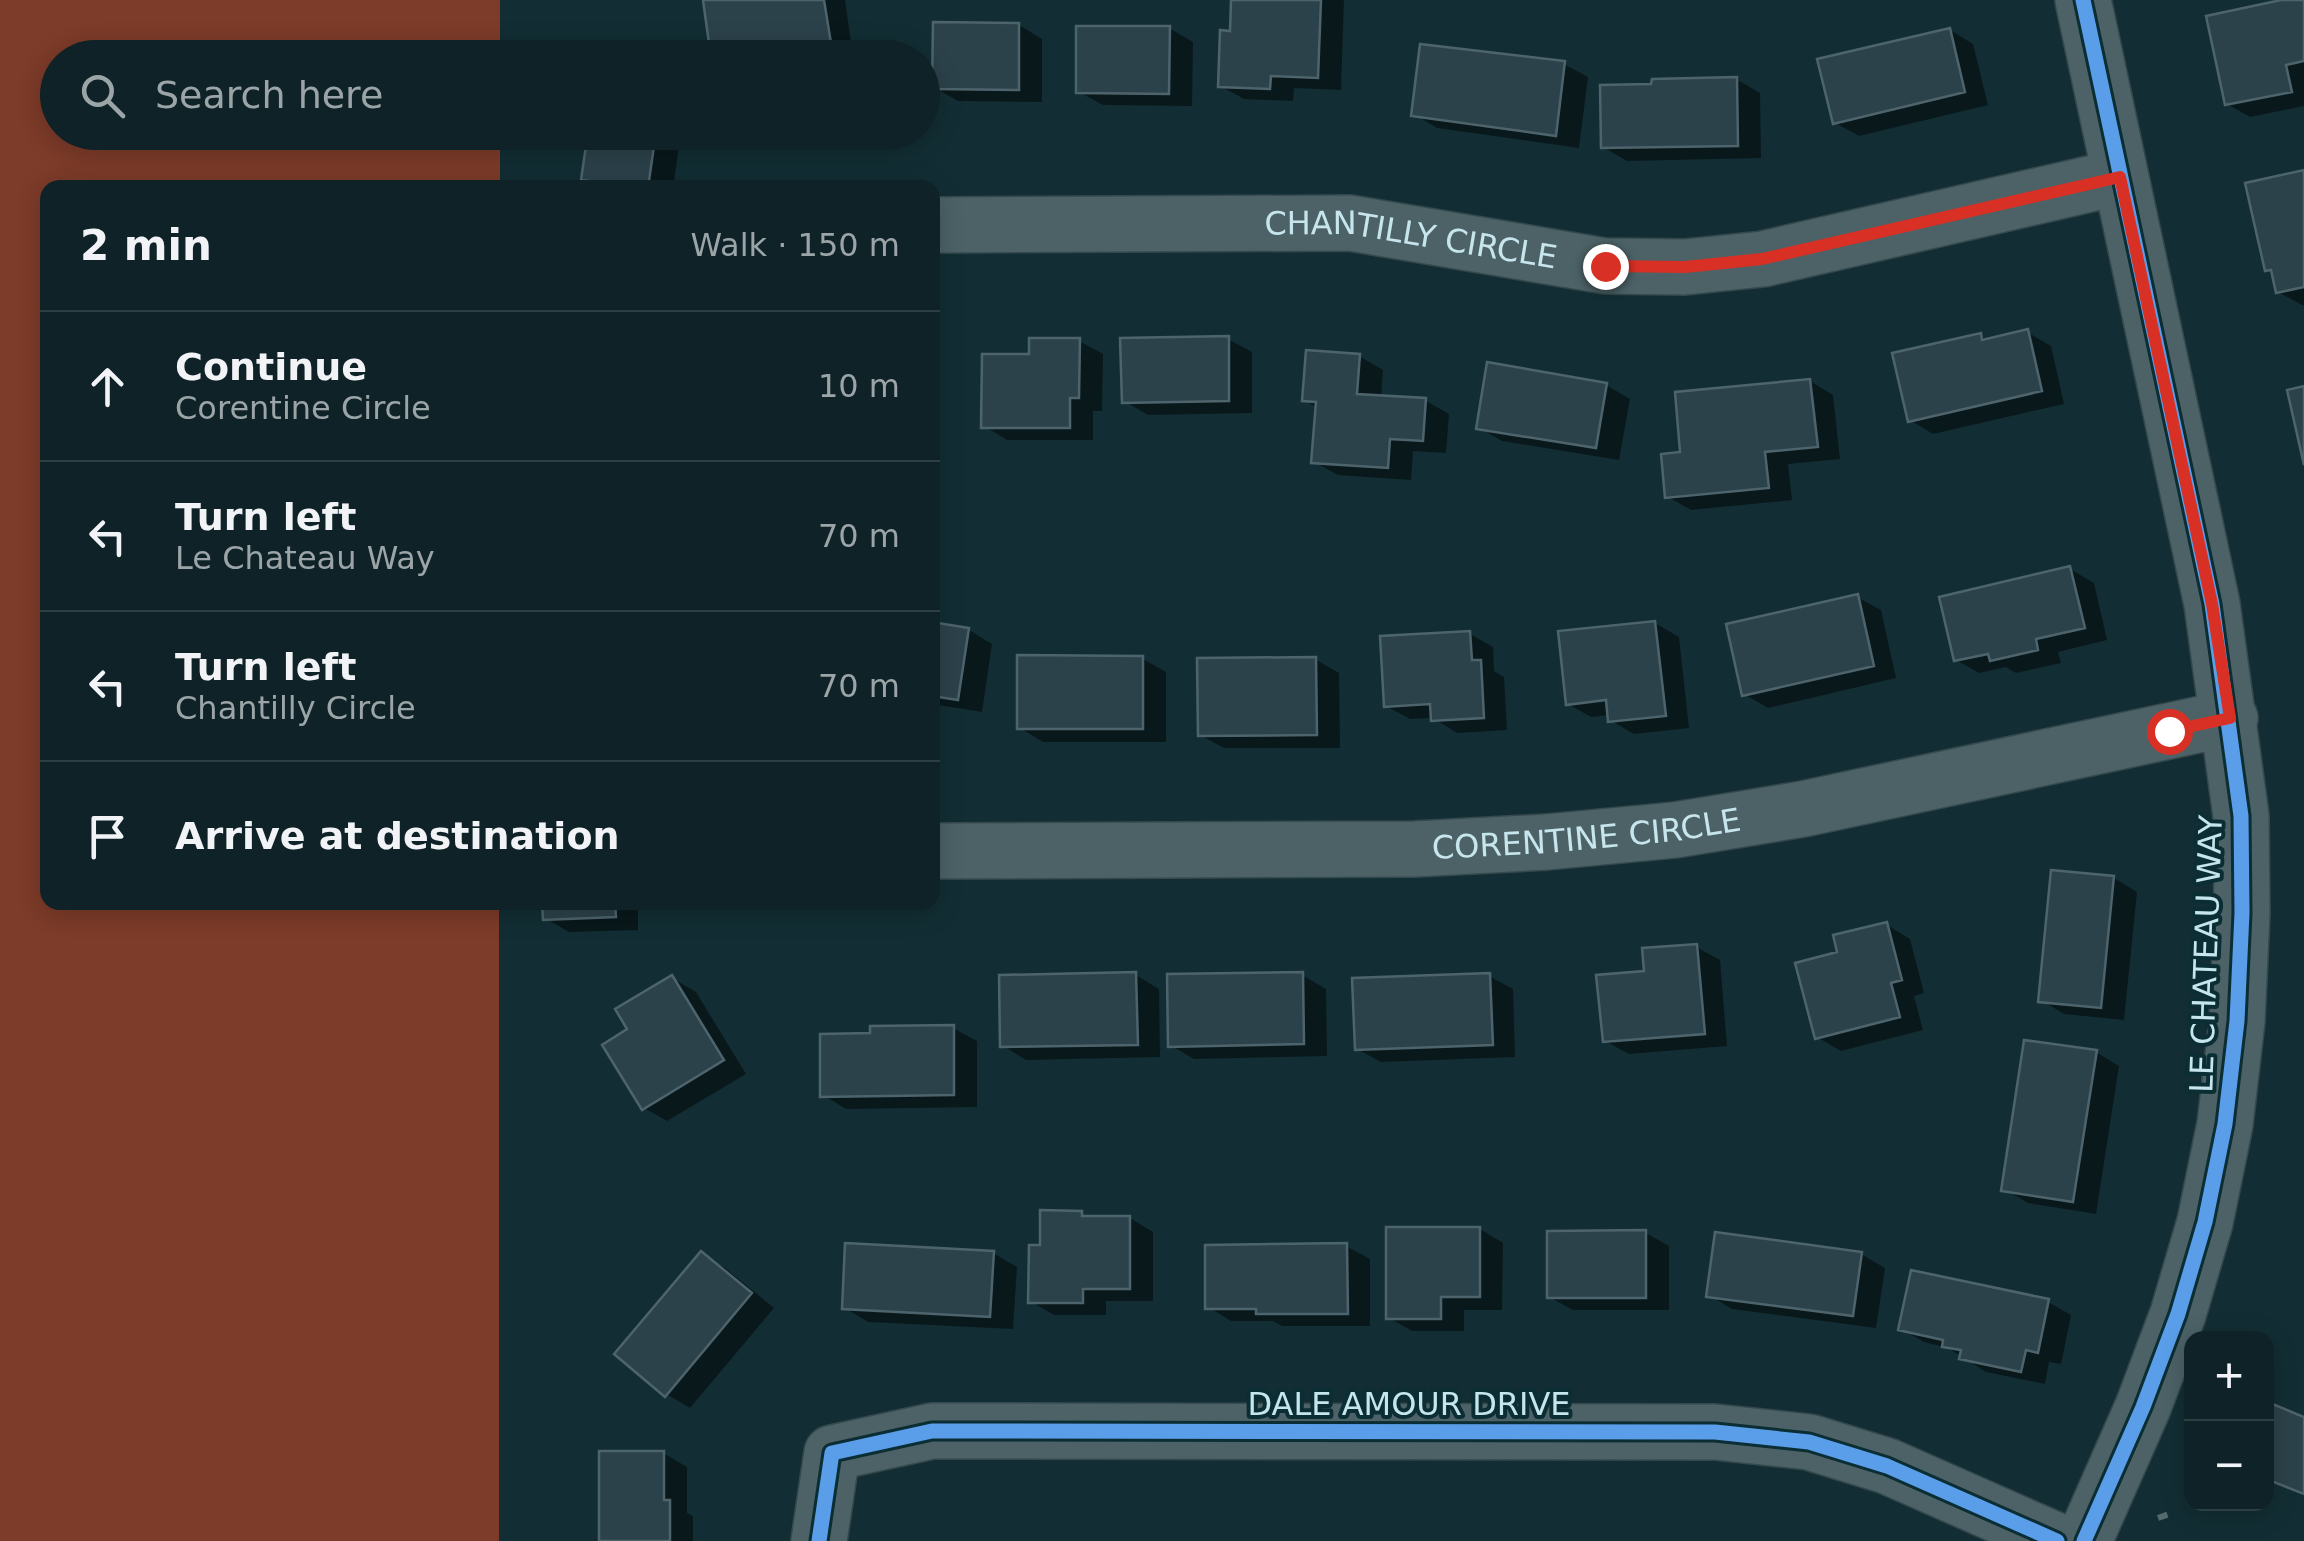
<!DOCTYPE html>
<meta charset="utf-8">
<style>
:root{--surface:#0e2227;--page:#1c2f33;--text:#f1f3f6;--muted:#9ba4a7;--line:#2e3f44}
body{margin:0;font-family:"DejaVu Sans",sans-serif;background:var(--page);color:var(--text)}
.controls{position:absolute;right:30px;bottom:30px;display:grid;overflow:hidden;border-radius:20px;box-shadow:0 5px 25px #0003}
.controls button{width:90px;height:90px;display:grid;place-items:center;padding:0;border:0;border-bottom:2px solid var(--line);background:var(--surface);color:var(--text);font:50px sans-serif}
.stop{position:absolute;width:30px;height:30px;margin:-22px;border:8px solid #d93025;border-radius:50%;background:#fff}
.stop.end{background:#d93025;border-color:#fff;box-shadow:0 2px 10px #0008}
.list{margin:0;padding:0;list-style:none}
h2{display:flex;justify-content:space-between;align-items:center;height:130px;margin:0;padding:0 40px;font-size:42px}
h2 small{font-size:32px;font-weight:400;color:var(--muted)}
.list li{display:grid;grid-template-columns:65px 1fr auto;gap:30px;align-items:center;box-sizing:border-box;height:150px;padding:0 40px;border-top:2px solid var(--line)}
.list b{display:block;font-size:38px;white-space:nowrap}
.list p{margin:0;font-size:32px;white-space:nowrap;color:var(--muted)}
.list em{font-size:32px;font-style:normal;color:var(--muted)}
.icon{flex:none;width:55px;height:55px;fill:none;stroke:currentColor;stroke-width:2;stroke-linecap:round;stroke-linejoin:round}
.map{position:relative;flex:none;width:2304px;height:1541px;overflow:hidden}
.search{position:absolute;background:var(--surface);box-shadow:0 5px 25px #0003;left:40px;top:40px;width:900px;height:110px;display:flex;align-items:center;gap:25px;box-sizing:border-box;padding:0 35px;border-radius:55px;color:var(--muted);font-size:38px}
.panel{position:absolute;background:var(--surface);box-shadow:0 5px 25px #0003;left:40px;top:180px;width:900px;height:730px;border-radius:20px}
.map>svg:first-child{display:block}
.green{fill:#7d3b29}
.shadow{fill:#0007;fill-rule:evenodd}
.building{fill:#2c424a;stroke:#4e646d;stroke-width:2.5}
.lines{fill:none;stroke-linecap:round;stroke-linejoin:round}
.minor-casing{stroke:#34484d;stroke-width:58}
.path{stroke:#556a6f;stroke-width:6;stroke-dasharray:10 5;stroke-linecap:butt}
.minor{stroke:#4c6267;stroke-width:55}
.cycleway-casing{stroke:#0b2d34;stroke-width:21}
.cycleway{stroke:#5a9eea;stroke-width:15}
.route{stroke:#d93025;stroke-width:12}
.labels{text-anchor:middle;stroke-width:8;stroke-linejoin:round;paint-order:stroke}
.street-label{font-size:32px;fill:#c7e5ed;stroke:#0b2d34}
</style>
<div class="map">
<svg width="2304" height="1541" viewBox="0 0 2304 1541">
<rect width="100%" height="100%" fill="#122e34"/>
<path class="green" d="M 0,0 L 500,0 L 500,57 L 58,58 L 58,132 L 500,133 L 500,187 L 48,188 L 48,902 L 499,903 L 499,1541 L 0,1541 Z"/>
<path class="shadow" d="M 705,0 L 845,0 L 853,56 L 714,58 Z
M 1234,0 L 1344,0 L 1341,90 L 1294,88 L 1293,101 L 1244,99 L 1220,86 L 1232,34 Z
M 2293,0 L 2304,0 L 2304,106 L 2250,117 L 2227,104 Z
M 1019,25 L 1042,39 L 1042,102 L 958,101 L 935,88 Z
M 1169,28 L 1193,42 L 1192,106 L 1103,105 L 1079,92 Z
M 1950,30 L 1973,44 L 1988,105 L 1859,136 L 1835,123 Z
M 1564,64 L 1588,77 L 1579,148 L 1437,128 L 1414,114 Z
M 1736,79 L 1760,93 L 1761,158 L 1627,161 L 1603,147 L 1653,86 Z
M 591,132 L 681,132 L 673,188 L 599,188 L 584,179 Z
M 2304,172 L 2304,305 L 2302,305 L 2278,292 L 2274,273 L 2267,269 Z
M 2027,332 L 2051,346 L 2064,404 L 1933,434 L 1910,420 L 1981,336 L 1990,341 Z
M 1228,339 L 1252,352 L 1252,413 L 1148,415 L 1124,401 Z
M 1079,341 L 1103,354 L 1102,411 L 1093,411 L 1093,440 L 1007,440 L 984,426 L 1031,356 Z
M 1359,356 L 1383,370 L 1381,398 L 1426,401 L 1449,414 L 1446,453 L 1413,451 L 1411,480 L 1338,475 L 1314,462 L 1318,408 L 1304,400 Z
M 1810,381 L 1833,395 L 1840,459 L 1788,464 L 1792,500 L 1691,510 L 1668,497 L 1683,454 Z
M 1606,385 L 1630,399 L 1619,460 L 1502,441 L 1478,427 Z
M 2070,569 L 2094,583 L 2107,640 L 2058,652 L 2061,663 L 2016,673 L 2006,667 L 1979,673 L 1956,660 Z
M 1857,597 L 1881,610 L 1896,678 L 1768,708 L 1744,694 Z
M 1655,623 L 1679,637 L 1689,728 L 1634,734 L 1610,720 L 1609,715 L 1591,717 L 1568,704 Z
M 932,625 L 969,630 L 992,644 L 982,712 L 932,704 Z
M 1470,634 L 1493,647 L 1494,671 L 1504,677 L 1507,730 L 1457,733 L 1433,718 L 1410,719 L 1386,706 Z
M 1143,659 L 1166,672 L 1166,742 L 1043,742 L 1020,728 Z
M 1315,659 L 1339,673 L 1340,748 L 1224,748 L 1200,735 Z
M 2114,878 L 2137,892 L 2124,1020 L 2064,1014 L 2041,1000 Z
M 545,902 L 638,902 L 638,930 L 569,932 L 545,918 Z
M 1887,925 L 1910,939 L 1924,993 L 1914,996 L 1923,1030 L 1841,1051 L 1817,1037 L 1840,954 Z
M 1696,947 L 1720,960 L 1727,1046 L 1629,1054 L 1605,1041 Z
M 1136,975 L 1159,989 L 1160,1057 L 1026,1060 L 1003,1046 Z
M 1302,975 L 1326,989 L 1327,1056 L 1194,1059 L 1170,1045 Z
M 1489,976 L 1513,989 L 1515,1057 L 1381,1062 L 1357,1049 Z
M 672,978 L 696,992 L 746,1074 L 667,1121 L 644,1108 L 631,1030 Z
M 953,1028 L 977,1041 L 977,1107 L 846,1109 L 823,1095 Z
M 2096,1052 L 2119,1066 L 2096,1214 L 2028,1203 L 2004,1189 Z
M 1081,1214 L 1088,1218 L 1130,1218 L 1153,1232 L 1153,1301 L 1106,1301 L 1106,1315 L 1054,1315 L 1030,1301 L 1042,1247 Z
M 1480,1229 L 1503,1243 L 1502,1310 L 1464,1310 L 1464,1331 L 1412,1331 L 1389,1318 Z
M 1646,1233 L 1669,1246 L 1669,1310 L 1573,1310 L 1549,1297 Z
M 1346,1246 L 1370,1259 L 1370,1326 L 1282,1326 L 1273,1321 L 1231,1321 L 1208,1307 Z
M 993,1253 L 1017,1267 L 1013,1329 L 868,1322 L 845,1308 Z
M 701,1254 L 725,1268 L 774,1308 L 690,1408 L 666,1394 Z
M 1861,1254 L 1885,1268 L 1876,1328 L 1732,1309 L 1709,1295 Z
M 2048,1302 L 2071,1315 L 2061,1364 L 2049,1362 L 2045,1384 L 1986,1372 L 1948,1348 L 1924,1342 L 1901,1329 ZM 1949,1347 L 1974,1350 L 1973,1355 L 1960,1352 Z
M 663,1453 L 687,1467 L 687,1513 L 693,1516 L 693,1541 L 601,1541 Z"/>
<path class="building" d="M 703,0 L 824,0 L 831,43 L 737,58 L 711,58 Z
M 1231,0 L 1321,0 L 1318,78 L 1271,76 L 1270,89 L 1218,87 L 1220,30 L 1230,31 Z
M 2281,0 L 2304,0 L 2304,61 L 2286,65 L 2292,92 L 2225,105 L 2206,16 Z
M 933,22 L 1019,23 L 1019,90 L 932,89 Z
M 1076,26 L 1170,26 L 1169,94 L 1076,93 Z
M 1950,28 L 1965,92 L 1833,124 L 1817,59 Z
M 1420,44 L 1565,61 L 1556,136 L 1411,116 Z
M 1737,77 L 1738,146 L 1601,148 L 1600,85 L 1651,84 L 1652,79 Z
M 588,132 L 656,132 L 648,188 L 581,180 Z
M 2304,170 L 2304,287 L 2276,293 L 2271,270 L 2265,271 L 2245,183 Z
M 2028,329 L 2042,391 L 1908,422 L 1892,353 L 1981,333 L 1982,340 Z
M 1229,336 L 1229,401 L 1122,403 L 1120,338 Z
M 1029,338 L 1080,338 L 1079,398 L 1070,398 L 1070,428 L 981,428 L 982,354 L 1029,354 Z
M 1306,350 L 1360,354 L 1357,394 L 1426,398 L 1423,441 L 1390,439 L 1388,468 L 1311,463 L 1316,402 L 1302,401 Z
M 1487,362 L 1607,383 L 1596,448 L 1476,429 Z
M 1810,379 L 1818,447 L 1765,452 L 1769,488 L 1665,498 L 1661,454 L 1680,452 L 1675,392 Z
M 2304,386 L 2304,465 L 2287,390 Z
M 2070,566 L 2085,628 L 2036,639 L 2038,650 L 1990,661 L 1988,654 L 1954,661 L 1939,597 Z
M 1858,594 L 1874,666 L 1742,696 L 1726,624 Z
M 1655,621 L 1666,716 L 1608,722 L 1606,700 L 1566,705 L 1558,631 Z
M 932,622 L 969,628 L 958,700 L 932,696 Z
M 1470,631 L 1472,660 L 1481,660 L 1484,718 L 1431,721 L 1430,704 L 1384,707 L 1380,636 Z
M 1017,655 L 1143,656 L 1143,729 L 1017,729 Z
M 1316,657 L 1317,735 L 1198,736 L 1197,658 Z
M 2051,870 L 2114,876 L 2101,1008 L 2038,1002 Z
M 542,902 L 615,902 L 616,917 L 543,920 Z
M 1887,922 L 1902,980 L 1891,983 L 1900,1017 L 1815,1039 L 1795,963 L 1837,952 L 1833,935 Z
M 1697,944 L 1705,1034 L 1603,1042 L 1596,975 L 1644,971 L 1642,948 Z
M 1136,972 L 1138,1045 L 1000,1047 L 999,975 Z
M 1303,972 L 1304,1044 L 1168,1047 L 1167,974 Z
M 1490,973 L 1493,1045 L 1355,1050 L 1352,978 Z
M 672,975 L 724,1060 L 642,1110 L 602,1045 L 627,1029 L 615,1009 Z
M 954,1025 L 954,1095 L 820,1097 L 820,1034 L 870,1033 L 870,1026 Z
M 2024,1040 L 2097,1050 L 2073,1202 L 2001,1191 Z
M 1040,1210 L 1082,1211 L 1082,1216 L 1130,1216 L 1130,1289 L 1083,1289 L 1083,1303 L 1028,1303 L 1029,1245 L 1040,1245 Z
M 1386,1227 L 1480,1227 L 1480,1297 L 1441,1297 L 1441,1319 L 1386,1319 Z
M 1646,1230 L 1646,1298 L 1547,1298 L 1547,1231 Z
M 1715,1232 L 1862,1252 L 1853,1316 L 1706,1297 Z
M 845,1243 L 994,1251 L 990,1317 L 842,1309 Z
M 1347,1243 L 1348,1314 L 1256,1314 L 1256,1309 L 1205,1309 L 1205,1245 Z
M 701,1251 L 752,1293 L 665,1397 L 614,1354 Z
M 1911,1270 L 2049,1299 L 2038,1353 L 2026,1350 L 2021,1372 L 1959,1359 L 1961,1350 L 1942,1347 L 1943,1340 L 1898,1330 Z
M 2270,1403 L 2304,1417 L 2304,1494 L 2266,1479 L 2266,1412 Z
M 599,1451 L 664,1451 L 664,1500 L 670,1500 L 670,1541 L 599,1541 Z"/>
<g class="lines">
<g class="minor-casing">
<g id="minor">
<path d="M 2083,0 L 2212,604 L 2241,816 L 2242,913 L 2237,1021 L 2225,1124 L 2205,1222 L 2178,1314 L 2143,1407 L 2084,1541"/>
<path id="s1" d="M 932,225 L 1350,223 L 1605,266 L 1685,267 L 1763,259 L 2120,177"/>
<path id="s2" d="M 932,851 L 1415,849 L 1547,842 L 1675,830 L 1803,809 L 2230,718"/>
<path d="M 819,1541 L 832,1453 L 932,1431 L 1715,1432 L 1809,1442 L 1887,1466 L 2057,1541"/>
</g>
</g>
<path class="path" d="M 2158,1518 L 2172,1513"/>
<use href="#minor" class="minor"/>
<g class="cycleway-casing">
<path id="cycleway" d="M 2083,0 L 2212,604 L 2241,816 L 2242,913 L 2237,1021 L 2225,1124 L 2205,1222 L 2178,1314 L 2143,1407 L 2084,1541
M 819,1541 L 832,1453 L 932,1431 L 1715,1432 L 1809,1442 L 1887,1466 L 2057,1541"/>
</g>
<use href="#cycleway" class="cycleway"/>
</g>
<g class="lines">
<path class="route" d="M 1605,266 L 1685,267 L 1762,259 L 2120,177 L 2212,604 L 2230,718 L 2169,731"/>
</g>
<g class="labels">
<g class="street-label">
<text dy="11" stroke="none"><textPath href="#s1" startOffset="480">CHANTILLY CIRCLE</textPath></text>
<text dy="11" stroke="none"><textPath href="#s2" startOffset="655">CORENTINE CIRCLE</textPath></text>
<text transform="translate(2206 954) rotate(-88)" y="11">LE CHATEAU WAY</text>
<text x="1409" y="1415">DALE AMOUR DRIVE</text>
</g>
</g>
</svg>
<div class="controls">
<button>+</button>
<button>−</button>
</div>
<div class="stop" style="left:2169px;top:731px"></div>
<div class="stop end" style="left:1605px;top:266px"></div>
<div class="search"><svg class="icon" aria-label="search" viewBox="0 0 24 24"><circle cx="10" cy="10" r="6"/><path d="M15 15l6 6"/></svg>Search here</div>
<section class="panel">
<h2>2 min<small>Walk · 150 m</small></h2>
<ul class="list">
<li><svg class="icon" aria-label="ahead" viewBox="0 0 24 24"><path d="M12 20V5M6 11l6-6 6 6"/></svg><div><b>Continue</b><p>Corentine Circle</p></div><em>10 m</em></li>
<li><svg class="icon" aria-label="left" viewBox="0 0 24 24"><path d="M17 20v-9H6M10 6l-5 5 5 5"/></svg><div><b>Turn left</b><p>Le Chateau Way</p></div><em>70 m</em></li>
<li><svg class="icon" aria-label="left" viewBox="0 0 24 24"><path d="M17 20v-9H6M10 6l-5 5 5 5"/></svg><div><b>Turn left</b><p>Chantilly Circle</p></div><em>70 m</em></li>
<li><svg class="icon" aria-label="arrive" viewBox="0 0 24 24"><path d="M6 21V4h12l-3 4 3 4H6"/></svg><div><b>Arrive at destination</b></div></li>
</ul>
</section>
</div>
